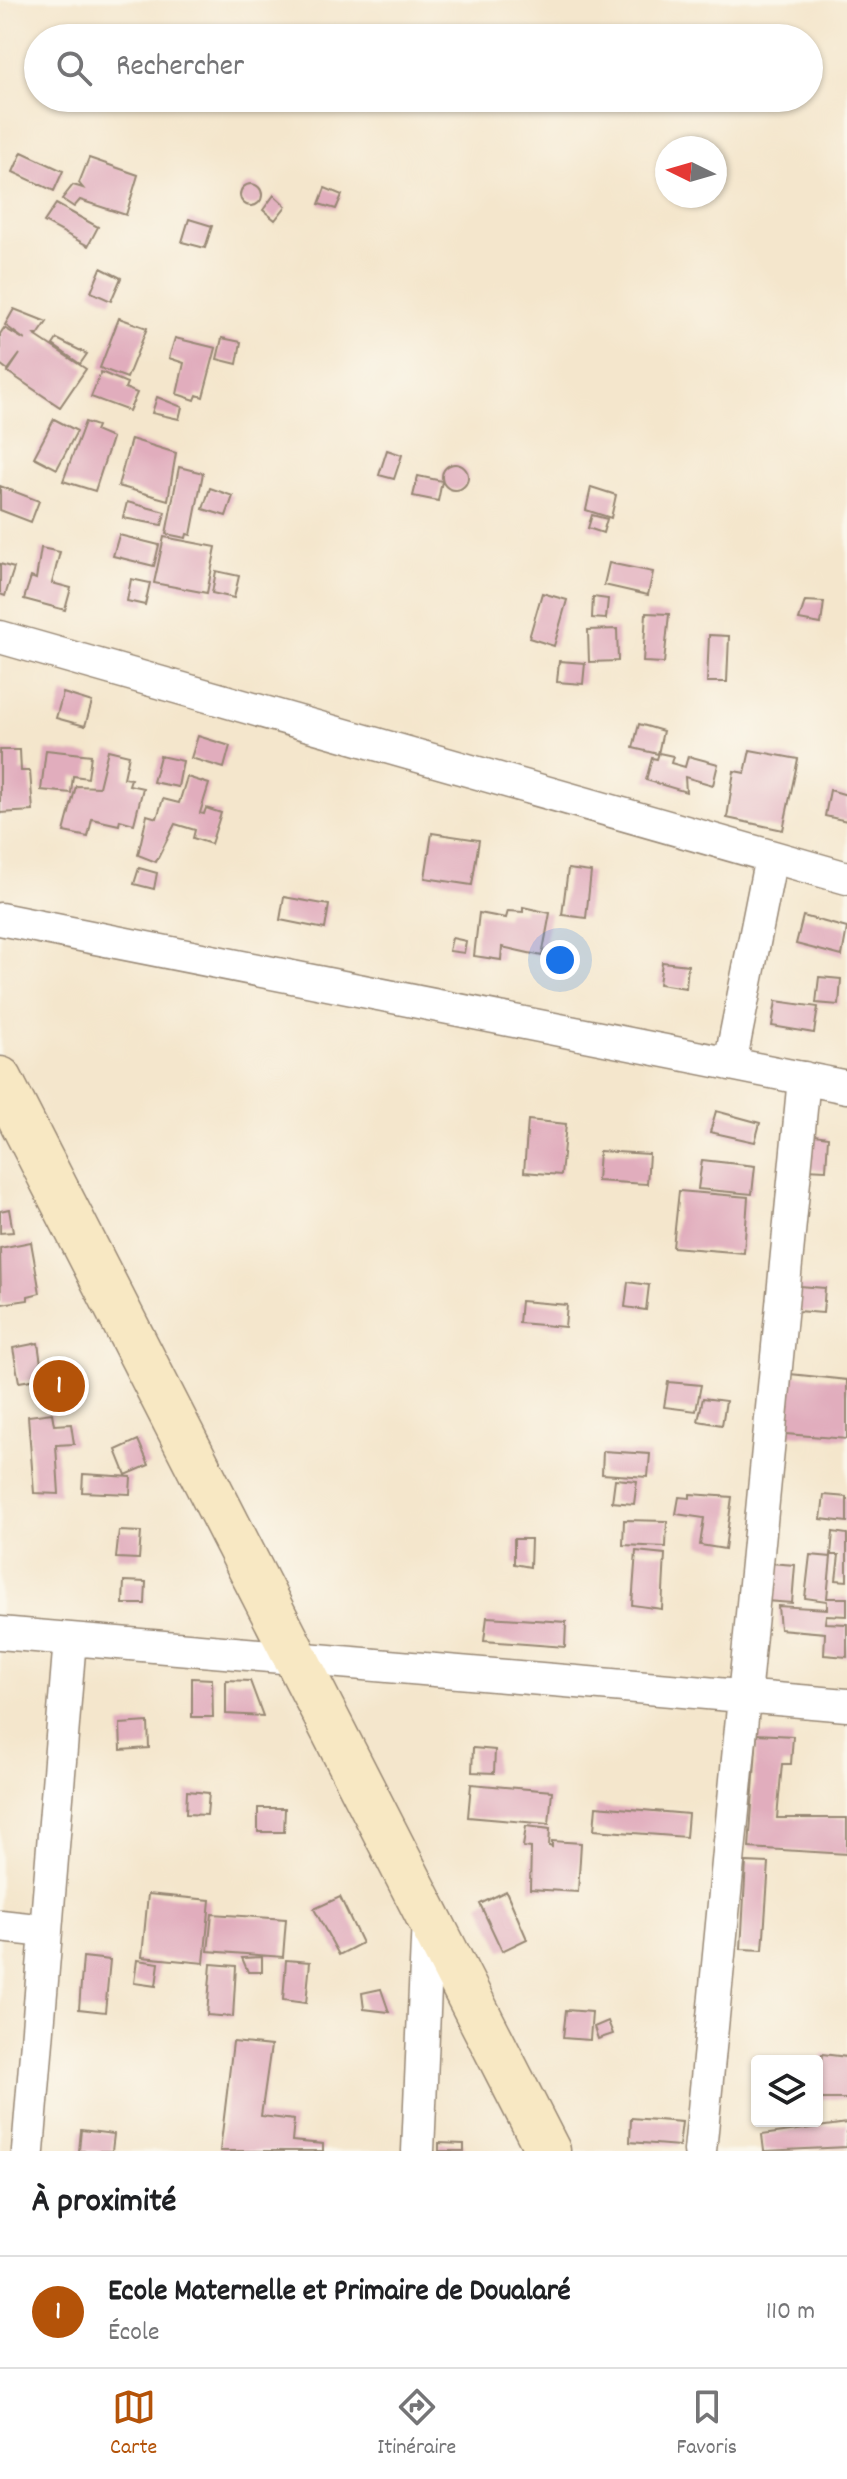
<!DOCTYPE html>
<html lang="fr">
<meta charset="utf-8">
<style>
:root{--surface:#fff;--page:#f2f2f2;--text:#202124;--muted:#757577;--line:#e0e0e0;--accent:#b45309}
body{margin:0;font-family:Dekko,sans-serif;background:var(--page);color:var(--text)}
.controls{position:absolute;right:24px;bottom:24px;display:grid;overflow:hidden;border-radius:8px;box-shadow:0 2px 6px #0004}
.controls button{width:72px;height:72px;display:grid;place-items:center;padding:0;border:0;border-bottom:2px solid var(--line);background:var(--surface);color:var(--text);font:40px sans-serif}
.compass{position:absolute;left:655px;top:136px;width:72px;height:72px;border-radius:50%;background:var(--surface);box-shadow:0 2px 6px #0004;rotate:275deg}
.you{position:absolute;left:560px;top:960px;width:28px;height:28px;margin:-20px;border:6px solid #fff;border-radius:50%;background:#1a73e8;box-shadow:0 0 0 12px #1a73e833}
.badge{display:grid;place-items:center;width:52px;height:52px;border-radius:50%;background:var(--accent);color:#fff;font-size:26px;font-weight:700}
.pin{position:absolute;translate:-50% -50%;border:4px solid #fff;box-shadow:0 2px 8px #0006}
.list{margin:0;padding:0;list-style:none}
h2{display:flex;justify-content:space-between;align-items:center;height:104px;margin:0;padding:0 32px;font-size:34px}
h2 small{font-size:26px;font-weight:400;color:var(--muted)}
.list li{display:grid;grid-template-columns:52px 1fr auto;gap:24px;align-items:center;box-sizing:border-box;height:112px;padding:0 32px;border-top:2px solid var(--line)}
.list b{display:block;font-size:30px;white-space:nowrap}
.list p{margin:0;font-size:26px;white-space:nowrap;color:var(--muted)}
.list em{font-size:26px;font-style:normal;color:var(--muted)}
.icon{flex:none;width:44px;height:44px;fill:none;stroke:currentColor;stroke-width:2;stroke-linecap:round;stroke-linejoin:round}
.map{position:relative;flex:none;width:847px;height:2151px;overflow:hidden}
.search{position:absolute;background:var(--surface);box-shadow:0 2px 6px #0004;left:24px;right:24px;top:24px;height:88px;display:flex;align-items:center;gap:20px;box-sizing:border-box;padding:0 28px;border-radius:44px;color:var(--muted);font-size:30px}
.sheet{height:216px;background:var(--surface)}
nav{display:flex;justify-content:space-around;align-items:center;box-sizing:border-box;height:112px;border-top:2px solid var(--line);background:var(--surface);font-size:22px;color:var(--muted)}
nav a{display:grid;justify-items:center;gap:4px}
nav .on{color:var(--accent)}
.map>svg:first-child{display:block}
.building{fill:#e1adbd}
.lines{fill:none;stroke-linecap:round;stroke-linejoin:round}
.street-casing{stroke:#988875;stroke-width:35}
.secondary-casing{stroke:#988875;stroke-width:47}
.street{stroke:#fff;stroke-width:32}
.secondary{stroke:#f8e8c3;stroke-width:44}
</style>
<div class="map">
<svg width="847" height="2151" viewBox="0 0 847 2151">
<rect width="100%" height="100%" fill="#fbf7ec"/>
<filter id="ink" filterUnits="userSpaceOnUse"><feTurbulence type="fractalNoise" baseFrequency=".0125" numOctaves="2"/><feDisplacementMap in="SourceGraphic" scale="16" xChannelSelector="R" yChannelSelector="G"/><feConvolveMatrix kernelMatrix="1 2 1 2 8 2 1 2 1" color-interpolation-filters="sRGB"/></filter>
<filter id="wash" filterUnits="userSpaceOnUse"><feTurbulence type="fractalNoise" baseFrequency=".006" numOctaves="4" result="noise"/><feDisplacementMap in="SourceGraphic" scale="32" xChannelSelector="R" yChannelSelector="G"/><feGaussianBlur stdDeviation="1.8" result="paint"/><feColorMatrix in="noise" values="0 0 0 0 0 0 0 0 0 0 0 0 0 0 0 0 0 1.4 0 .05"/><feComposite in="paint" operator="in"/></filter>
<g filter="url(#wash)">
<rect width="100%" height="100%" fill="#f4e6cc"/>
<g id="blocks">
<path class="building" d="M 22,152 L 63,171 L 54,191 L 13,172 Z
M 89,158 L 138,175 L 126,215 L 80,200 L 74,207 L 62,199 L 73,185 L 83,188 L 79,183 Z
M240 195a11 11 0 1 1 22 0a11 11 0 1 1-22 0Z
M 325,188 L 342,195 L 336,209 L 319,204 Z
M 274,195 L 286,206 L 275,220 L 263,210 Z
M 56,204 L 98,227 L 88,246 L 44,222 Z
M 189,219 L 212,226 L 205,248 L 182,242 Z
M 101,268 L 121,278 L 111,301 L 91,292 Z
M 14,309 L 47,322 L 38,335 L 33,334 L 86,369 L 60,407 L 8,372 L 20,354 L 8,370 L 0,364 L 0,334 L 4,328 L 25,340 L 5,325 Z
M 119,318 L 147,328 L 127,378 L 100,368 Z
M 175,338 L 216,348 L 203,397 L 197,395 L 195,400 L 177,394 L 184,363 L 169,358 Z
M 222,338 L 241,342 L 237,364 L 217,359 Z
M 57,339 L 87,354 L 80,364 L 53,345 Z
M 101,372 L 127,383 L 125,388 L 137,393 L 129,411 L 91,397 Z
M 157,397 L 182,407 L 179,419 L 152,413 Z
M 54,419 L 77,431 L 57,469 L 34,457 Z
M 85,422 L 97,426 L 95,431 L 112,438 L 95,491 L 63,481 Z
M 131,439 L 176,453 L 168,500 L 118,486 Z
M 387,450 L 402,455 L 394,479 L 379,475 Z
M442 477a13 13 0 1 1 26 0a13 13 0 1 1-26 0Z
M 179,467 L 203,473 L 191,535 L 187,534 L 186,538 L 166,534 Z
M 418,476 L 442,481 L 438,501 L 413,496 Z
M 0,486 L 39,501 L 31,522 L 0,510 Z
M 591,487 L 616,495 L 611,518 L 586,510 Z
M 210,488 L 233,496 L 226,516 L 203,509 Z
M 127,502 L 165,512 L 162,525 L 123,518 Z
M 592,515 L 607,519 L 603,533 L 588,528 Z
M 119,535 L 159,545 L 154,566 L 113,556 Z
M 164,537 L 216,547 L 207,593 L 154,583 Z
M 41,548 L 60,552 L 52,583 L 71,588 L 65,610 L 24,599 L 31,577 L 36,579 Z
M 609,563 L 653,572 L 648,595 L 604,585 Z
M 0,564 L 14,568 L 5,596 L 0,594 Z
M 216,571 L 239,576 L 234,598 L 212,593 Z
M 131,579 L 150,583 L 145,605 L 127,601 Z
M 542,593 L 567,600 L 554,646 L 529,638 Z
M 593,597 L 608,599 L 606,619 L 592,618 Z
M 805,601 L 824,602 L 821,624 L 799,620 Z
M 646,613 L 669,614 L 664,663 L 643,662 Z
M 617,629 L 618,661 L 589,662 L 588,630 Z
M 709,635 L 729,636 L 727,682 L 707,682 Z
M 559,661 L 585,663 L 583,684 L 557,682 Z
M 63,693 L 92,702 L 85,726 L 56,718 Z
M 639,724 L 663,731 L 658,754 L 633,748 Z
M 198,736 L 230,746 L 224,768 L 191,758 Z
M 0,750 L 20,750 L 21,771 L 30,771 L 33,811 L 0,813 Z
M 46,750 L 91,755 L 88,778 L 73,776 L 71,793 L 41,790 Z
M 108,750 L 129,755 L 124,778 L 131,779 L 129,785 L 143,788 L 134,824 L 120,820 L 119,825 L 92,819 L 88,837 L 64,832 L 76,786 L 99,787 Z
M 750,750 L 798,759 L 783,830 L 727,818 L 734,771 L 745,773 Z
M 659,753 L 673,756 L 671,763 L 685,767 L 688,756 L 718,764 L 713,785 L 685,777 L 686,792 L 646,780 L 652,758 L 657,759 Z
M 160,756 L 183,761 L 178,787 L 153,782 Z
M 187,777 L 209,784 L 200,813 L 204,814 L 206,808 L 221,813 L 211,844 L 193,838 L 195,830 L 175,824 L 156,862 L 138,855 L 147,815 L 157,818 L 163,799 L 179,803 Z
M 830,790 L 847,795 L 847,821 L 825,816 Z
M 432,833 L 479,840 L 472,885 L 425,878 Z
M 139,868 L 157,873 L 154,889 L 134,884 Z
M 568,869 L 591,872 L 586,918 L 562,915 Z
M 284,897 L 329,905 L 325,929 L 280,920 Z
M 523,907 L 550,913 L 542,956 L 502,947 L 501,960 L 474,956 L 479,913 L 506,918 L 508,911 L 523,912 Z
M 803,916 L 847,928 L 842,956 L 796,944 Z
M 452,938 L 466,941 L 464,953 L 449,951 Z
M 662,962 L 688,965 L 686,988 L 659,984 Z
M 819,977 L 841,979 L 839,1005 L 816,1003 Z
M 776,1001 L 818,1007 L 814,1033 L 772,1026 Z
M 716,1111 L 760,1123 L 755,1142 L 710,1132 Z
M 528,1120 L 566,1124 L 561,1175 L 524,1172 Z
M 808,1134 L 828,1137 L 826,1170 L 806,1169 Z
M 599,1151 L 649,1154 L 647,1184 L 597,1181 Z
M 702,1160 L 755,1166 L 752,1194 L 698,1189 Z
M 679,1191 L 748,1197 L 744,1253 L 673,1247 Z
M 9,1209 L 13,1232 L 0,1233 L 0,1211 Z
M 31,1242 L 40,1293 L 28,1296 L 28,1300 L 1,1304 L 0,1248 Z
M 628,1282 L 649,1285 L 646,1310 L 625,1307 Z
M 799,1286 L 825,1288 L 823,1313 L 797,1311 Z
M 521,1301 L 567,1305 L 565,1327 L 519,1323 Z
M 38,1343 L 43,1378 L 19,1382 L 13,1348 Z
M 790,1374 L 847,1380 L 847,1439 L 786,1434 Z
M 668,1382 L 701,1385 L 696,1411 L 664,1407 Z
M 703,1398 L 726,1401 L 722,1425 L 698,1421 Z
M 52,1413 L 54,1425 L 71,1424 L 74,1444 L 56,1445 L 59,1494 L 34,1493 L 28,1416 Z
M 138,1440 L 149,1465 L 126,1475 L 116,1450 Z
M 603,1451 L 650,1454 L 648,1477 L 602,1474 Z
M 83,1474 L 131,1477 L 130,1494 L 82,1492 Z
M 615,1479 L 637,1481 L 634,1504 L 612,1502 Z
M 690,1494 L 732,1497 L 725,1549 L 700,1545 L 704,1518 L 676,1514 L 679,1497 L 690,1498 Z
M 824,1495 L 847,1497 L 847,1522 L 821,1519 Z
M 624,1520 L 667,1521 L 666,1547 L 623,1545 Z
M 119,1531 L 141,1532 L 139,1559 L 116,1558 Z
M 833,1532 L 847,1534 L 847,1581 L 836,1580 L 839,1555 L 831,1555 Z
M 514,1539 L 531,1539 L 530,1567 L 514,1564 Z
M 636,1551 L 665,1554 L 662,1609 L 632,1605 Z
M 810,1555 L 831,1557 L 827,1598 L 847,1598 L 847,1616 L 826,1615 L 825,1623 L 847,1624 L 847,1657 L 824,1655 L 825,1633 L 780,1629 L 778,1606 L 827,1609 L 827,1601 L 805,1598 Z
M 769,1563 L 795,1565 L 792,1603 L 766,1601 Z
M 124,1581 L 146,1582 L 145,1604 L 123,1604 Z
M 487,1617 L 566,1622 L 565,1647 L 484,1641 Z
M 192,1678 L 212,1679 L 213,1717 L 192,1717 Z
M 226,1680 L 250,1681 L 263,1716 L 226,1714 Z
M 148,1722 L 149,1748 L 121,1750 L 120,1724 Z
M 757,1734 L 793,1736 L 791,1764 L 782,1764 L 777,1818 L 847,1818 L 847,1854 L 749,1848 Z
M 473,1748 L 495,1750 L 494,1773 L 472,1772 Z
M 471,1784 L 552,1791 L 549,1824 L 468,1817 Z
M 187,1791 L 209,1793 L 207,1815 L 186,1814 Z
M 596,1806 L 688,1814 L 686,1837 L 594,1830 Z
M 258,1808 L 285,1808 L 284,1832 L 258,1832 Z
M 526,1826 L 550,1829 L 549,1846 L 552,1847 L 552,1841 L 581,1843 L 578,1892 L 530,1889 L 531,1848 L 523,1847 Z
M 746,1862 L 769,1863 L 763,1950 L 741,1949 Z
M 506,1891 L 527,1939 L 502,1951 L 480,1904 Z
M 148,1894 L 210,1900 L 204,1963 L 142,1957 Z
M 340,1897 L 362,1943 L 339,1955 L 314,1909 Z
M 212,1914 L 286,1919 L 283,1957 L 208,1951 Z
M 83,1957 L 110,1960 L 105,2012 L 79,2009 Z
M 262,1957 L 262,1972 L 248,1972 L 242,1958 Z
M 137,1960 L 159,1963 L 156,1986 L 134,1983 Z
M 286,1960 L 310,1962 L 306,2003 L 283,2000 Z
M 211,1964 L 236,1966 L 233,2017 L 207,2015 Z
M 381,1989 L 389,2012 L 364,2009 L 362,1993 Z
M 566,2010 L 592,2012 L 590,2040 L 563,2038 Z
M 608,2021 L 613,2034 L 598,2039 L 594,2027 Z
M 233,2042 L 271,2046 L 261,2116 L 294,2120 L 292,2141 L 323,2144 L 323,2151 L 220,2151 Z
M 822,2054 L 847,2057 L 847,2099 L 817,2099 Z
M 631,2118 L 682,2122 L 679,2146 L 630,2142 Z
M 847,2123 L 847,2147 L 764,2151 L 762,2135 Z
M 81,2130 L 114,2134 L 112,2151 L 79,2151 Z
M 439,2143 L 464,2144 L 464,2151 L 439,2151 Z"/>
</g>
</g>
<g filter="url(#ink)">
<use href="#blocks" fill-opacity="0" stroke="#988875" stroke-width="2"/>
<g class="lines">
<g class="street-casing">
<path id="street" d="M 0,637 L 847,878
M 0,919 L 847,1087
M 730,1064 L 771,857
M 0,1633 L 847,1705
M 0,1926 L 46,1931
M 28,2151 L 70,1639
M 418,2151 L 428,1918
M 700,2151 L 804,1078"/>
</g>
<g class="secondary-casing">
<path id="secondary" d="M 0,1079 L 548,2151"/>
</g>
<use href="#street" class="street"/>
<use href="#secondary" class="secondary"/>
</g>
</g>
</svg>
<div class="controls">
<button><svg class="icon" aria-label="layers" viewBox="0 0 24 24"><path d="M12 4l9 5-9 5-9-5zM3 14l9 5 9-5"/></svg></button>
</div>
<svg class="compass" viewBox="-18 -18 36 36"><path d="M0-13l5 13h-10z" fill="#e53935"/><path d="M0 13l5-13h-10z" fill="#757577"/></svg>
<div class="you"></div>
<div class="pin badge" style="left:59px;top:1386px">1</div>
<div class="search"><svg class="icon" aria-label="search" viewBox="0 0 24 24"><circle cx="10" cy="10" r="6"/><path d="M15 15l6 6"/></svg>Rechercher</div>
</div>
<section class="sheet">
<h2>À proximité<small></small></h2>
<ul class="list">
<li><span class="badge">1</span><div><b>Ecole Maternelle et Primaire de Doualaré</b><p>École</p></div><em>110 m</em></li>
</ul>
</section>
<nav>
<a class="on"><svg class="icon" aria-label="map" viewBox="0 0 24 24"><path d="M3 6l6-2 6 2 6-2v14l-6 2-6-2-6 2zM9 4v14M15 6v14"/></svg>Carte</a>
<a><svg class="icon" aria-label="directions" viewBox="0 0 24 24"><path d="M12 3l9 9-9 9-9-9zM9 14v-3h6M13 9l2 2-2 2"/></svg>Itinéraire</a>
<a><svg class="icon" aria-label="saved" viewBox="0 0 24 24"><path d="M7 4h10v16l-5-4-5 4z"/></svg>Favoris</a>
</nav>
